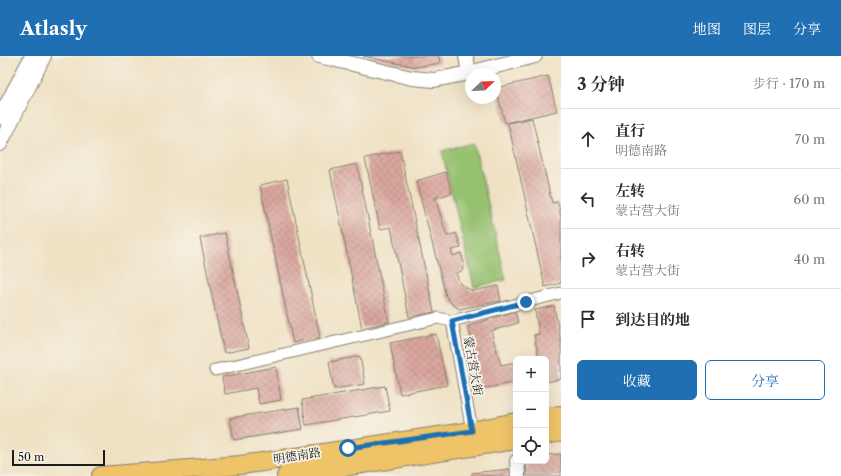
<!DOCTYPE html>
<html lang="zh">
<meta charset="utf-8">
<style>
:root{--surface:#fff;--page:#f7f7f7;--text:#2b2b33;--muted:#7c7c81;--line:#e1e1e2;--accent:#1f6fb2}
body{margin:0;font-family:"Libre Caslon Text","Noto Serif SC",serif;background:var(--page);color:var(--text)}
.controls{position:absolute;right:12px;bottom:12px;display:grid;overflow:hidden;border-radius:6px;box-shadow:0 4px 16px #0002}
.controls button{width:36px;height:36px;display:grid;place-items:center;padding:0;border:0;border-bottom:1px solid var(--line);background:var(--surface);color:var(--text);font:20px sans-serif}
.compass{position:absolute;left:465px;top:12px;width:36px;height:36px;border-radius:50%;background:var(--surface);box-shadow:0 4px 16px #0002;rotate:67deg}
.scale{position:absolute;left:12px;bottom:10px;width:93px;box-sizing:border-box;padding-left:4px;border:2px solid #1c1c1c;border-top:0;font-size:11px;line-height:14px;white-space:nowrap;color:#1c1c1c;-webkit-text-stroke:3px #f7f3e8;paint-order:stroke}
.stop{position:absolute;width:12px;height:12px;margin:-9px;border:3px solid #1f6fb2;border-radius:50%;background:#fff}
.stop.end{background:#1f6fb2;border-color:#fff;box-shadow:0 1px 4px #0008}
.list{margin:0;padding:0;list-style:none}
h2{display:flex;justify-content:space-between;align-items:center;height:52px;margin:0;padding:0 16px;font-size:17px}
h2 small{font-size:13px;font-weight:400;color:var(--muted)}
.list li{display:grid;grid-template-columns:26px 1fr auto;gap:12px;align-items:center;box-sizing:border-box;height:60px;padding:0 16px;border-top:1px solid var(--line)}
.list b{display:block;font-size:15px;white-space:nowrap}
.list p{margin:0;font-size:13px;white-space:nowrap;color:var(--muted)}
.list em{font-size:13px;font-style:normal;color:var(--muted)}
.actions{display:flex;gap:8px;padding:12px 16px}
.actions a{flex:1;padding:9px 0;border:1px solid var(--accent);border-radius:6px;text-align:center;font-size:14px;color:var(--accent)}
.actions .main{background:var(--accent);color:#fff}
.icon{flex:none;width:22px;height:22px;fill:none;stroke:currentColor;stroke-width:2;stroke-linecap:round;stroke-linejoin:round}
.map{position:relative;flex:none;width:561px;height:420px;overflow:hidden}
header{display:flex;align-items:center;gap:24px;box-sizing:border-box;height:56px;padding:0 20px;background:var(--accent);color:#fff}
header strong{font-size:19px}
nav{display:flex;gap:22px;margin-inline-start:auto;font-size:14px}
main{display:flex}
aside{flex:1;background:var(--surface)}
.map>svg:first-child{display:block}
.green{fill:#95c16f;stroke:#586e46}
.building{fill:url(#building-cross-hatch)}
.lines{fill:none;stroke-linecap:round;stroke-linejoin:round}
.minor-casing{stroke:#867e70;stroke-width:13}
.tertiary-casing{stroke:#867e70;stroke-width:16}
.primary-casing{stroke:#867e70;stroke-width:20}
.minor{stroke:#fff;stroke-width:11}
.tertiary{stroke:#fff;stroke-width:14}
.primary{stroke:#efc469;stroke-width:18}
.route{stroke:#1f6fb2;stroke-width:5}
.labels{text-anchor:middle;stroke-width:3.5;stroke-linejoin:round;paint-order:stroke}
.street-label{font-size:12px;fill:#1c1c1c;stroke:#f7f3e8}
</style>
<header>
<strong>Atlasly</strong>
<nav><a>地图</a><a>图层</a><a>分享</a></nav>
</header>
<main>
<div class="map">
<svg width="561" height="420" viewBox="0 0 561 420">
<defs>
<pattern id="building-cross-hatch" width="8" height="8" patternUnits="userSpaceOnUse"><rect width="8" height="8" fill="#daa79e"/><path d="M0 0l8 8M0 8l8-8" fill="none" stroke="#ba8f88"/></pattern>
</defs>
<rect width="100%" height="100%" fill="#f7f3e8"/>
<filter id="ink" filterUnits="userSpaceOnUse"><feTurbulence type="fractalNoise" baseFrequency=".025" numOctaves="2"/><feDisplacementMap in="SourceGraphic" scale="8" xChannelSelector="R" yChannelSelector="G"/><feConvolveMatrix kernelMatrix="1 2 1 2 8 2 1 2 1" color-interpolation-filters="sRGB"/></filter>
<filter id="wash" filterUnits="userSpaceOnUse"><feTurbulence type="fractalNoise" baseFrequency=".012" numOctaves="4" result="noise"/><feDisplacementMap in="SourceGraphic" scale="16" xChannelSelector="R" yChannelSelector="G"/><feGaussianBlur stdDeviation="0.9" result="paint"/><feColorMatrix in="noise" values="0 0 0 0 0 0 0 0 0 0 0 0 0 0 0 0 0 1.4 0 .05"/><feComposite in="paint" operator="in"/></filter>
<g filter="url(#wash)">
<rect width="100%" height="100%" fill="#efe1c3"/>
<path class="green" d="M 474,87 L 506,224 L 474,231 L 442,95 Z"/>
<g id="blocks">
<path class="building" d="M 363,0 L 439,0 L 440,7 L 416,11 Z
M 548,20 L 557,55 L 505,67 L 496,32 Z
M 532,62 L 552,147 L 558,146 L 561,161 L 561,227 L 545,231 L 508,67 Z
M 400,95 L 434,256 L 409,261 L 391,171 L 380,173 L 365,102 Z
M 357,108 L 389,266 L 362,272 L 330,114 Z
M 446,116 L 452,137 L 435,142 L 447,180 L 456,177 L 461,192 L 451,194 L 453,200 L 461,197 L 464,207 L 462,215 L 456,217 L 460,228 L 472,235 L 498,230 L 501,245 L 459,253 L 452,248 L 446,240 L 416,125 Z
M 287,123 L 320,281 L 293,287 L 260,129 Z
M 225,177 L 249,292 L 224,297 L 200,182 Z
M 554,250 L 561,286 L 561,323 L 546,326 L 546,303 L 539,303 L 534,279 L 539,278 L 535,254 Z
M 515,255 L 518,267 L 491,275 L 501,309 L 516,306 L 516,326 L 487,332 L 483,331 L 480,329 L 475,316 L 479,314 L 468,270 Z
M 436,278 L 447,329 L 400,338 L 390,287 Z
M 360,300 L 365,328 L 334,333 L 329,306 Z
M 276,311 L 281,344 L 259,348 L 256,332 L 225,338 L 222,321 Z
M 385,330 L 390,355 L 306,369 L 302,344 Z
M 299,351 L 303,373 L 234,384 L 230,362 Z
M 561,398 L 561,420 L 527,420 L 526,405 L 546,405 L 546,399 Z
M 510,413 L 511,420 L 472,420 L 472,417 Z"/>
</g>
</g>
<g filter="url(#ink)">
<use href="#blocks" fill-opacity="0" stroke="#867e70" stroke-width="1"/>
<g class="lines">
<g class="minor-casing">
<path id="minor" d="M 215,314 L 438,262 L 452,265
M 472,375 L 452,265 L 561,237"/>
</g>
<g class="tertiary-casing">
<path id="tertiary" d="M 319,0 L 412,22 L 434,24 L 469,17 L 535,0
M 466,0 L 469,17
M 0,61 L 32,0
M 0,88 L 44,0
M 517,405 L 518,420"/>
</g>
<g class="primary-casing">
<path id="primary" d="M 546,361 L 561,359
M 546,379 L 561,376
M 101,420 L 241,409 L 472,375 L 516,366
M 286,420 L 516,384"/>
</g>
<use href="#minor" class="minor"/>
<use href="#tertiary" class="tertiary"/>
<use href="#primary" class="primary"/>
</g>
</g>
<g class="lines" filter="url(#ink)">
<path class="route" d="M 348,392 L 472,375 L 452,265 L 526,246"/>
</g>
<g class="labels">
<g class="street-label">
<text transform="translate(473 310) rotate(80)" y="4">蒙古营大街</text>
<text transform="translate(297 400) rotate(-9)" y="4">明德南路</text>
</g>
</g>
</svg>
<div class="controls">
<button>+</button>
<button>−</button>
<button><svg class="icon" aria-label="locate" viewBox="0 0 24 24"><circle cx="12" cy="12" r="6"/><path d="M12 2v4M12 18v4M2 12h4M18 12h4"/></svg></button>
</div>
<svg class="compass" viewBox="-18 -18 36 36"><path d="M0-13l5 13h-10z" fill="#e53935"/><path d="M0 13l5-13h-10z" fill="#7c7c81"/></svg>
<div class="scale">50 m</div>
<div class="stop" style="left:348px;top:392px"></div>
<div class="stop end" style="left:526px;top:246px"></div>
</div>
<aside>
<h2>3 分钟<small>步行 · 170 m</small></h2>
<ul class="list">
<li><svg class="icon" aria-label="ahead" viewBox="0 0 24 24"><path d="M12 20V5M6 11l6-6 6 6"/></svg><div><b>直行</b><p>明德南路</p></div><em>70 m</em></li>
<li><svg class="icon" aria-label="left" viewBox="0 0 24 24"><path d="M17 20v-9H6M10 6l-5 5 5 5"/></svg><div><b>左转</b><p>蒙古营大街</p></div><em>60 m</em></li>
<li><svg class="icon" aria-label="right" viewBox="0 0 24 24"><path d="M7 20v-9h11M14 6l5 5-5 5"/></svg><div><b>右转</b><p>蒙古营大街</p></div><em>40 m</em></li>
<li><svg class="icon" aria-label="arrive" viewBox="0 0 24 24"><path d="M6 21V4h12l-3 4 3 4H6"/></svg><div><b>到达目的地</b></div></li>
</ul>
<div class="actions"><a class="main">收藏</a><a>分享</a></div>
</aside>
</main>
